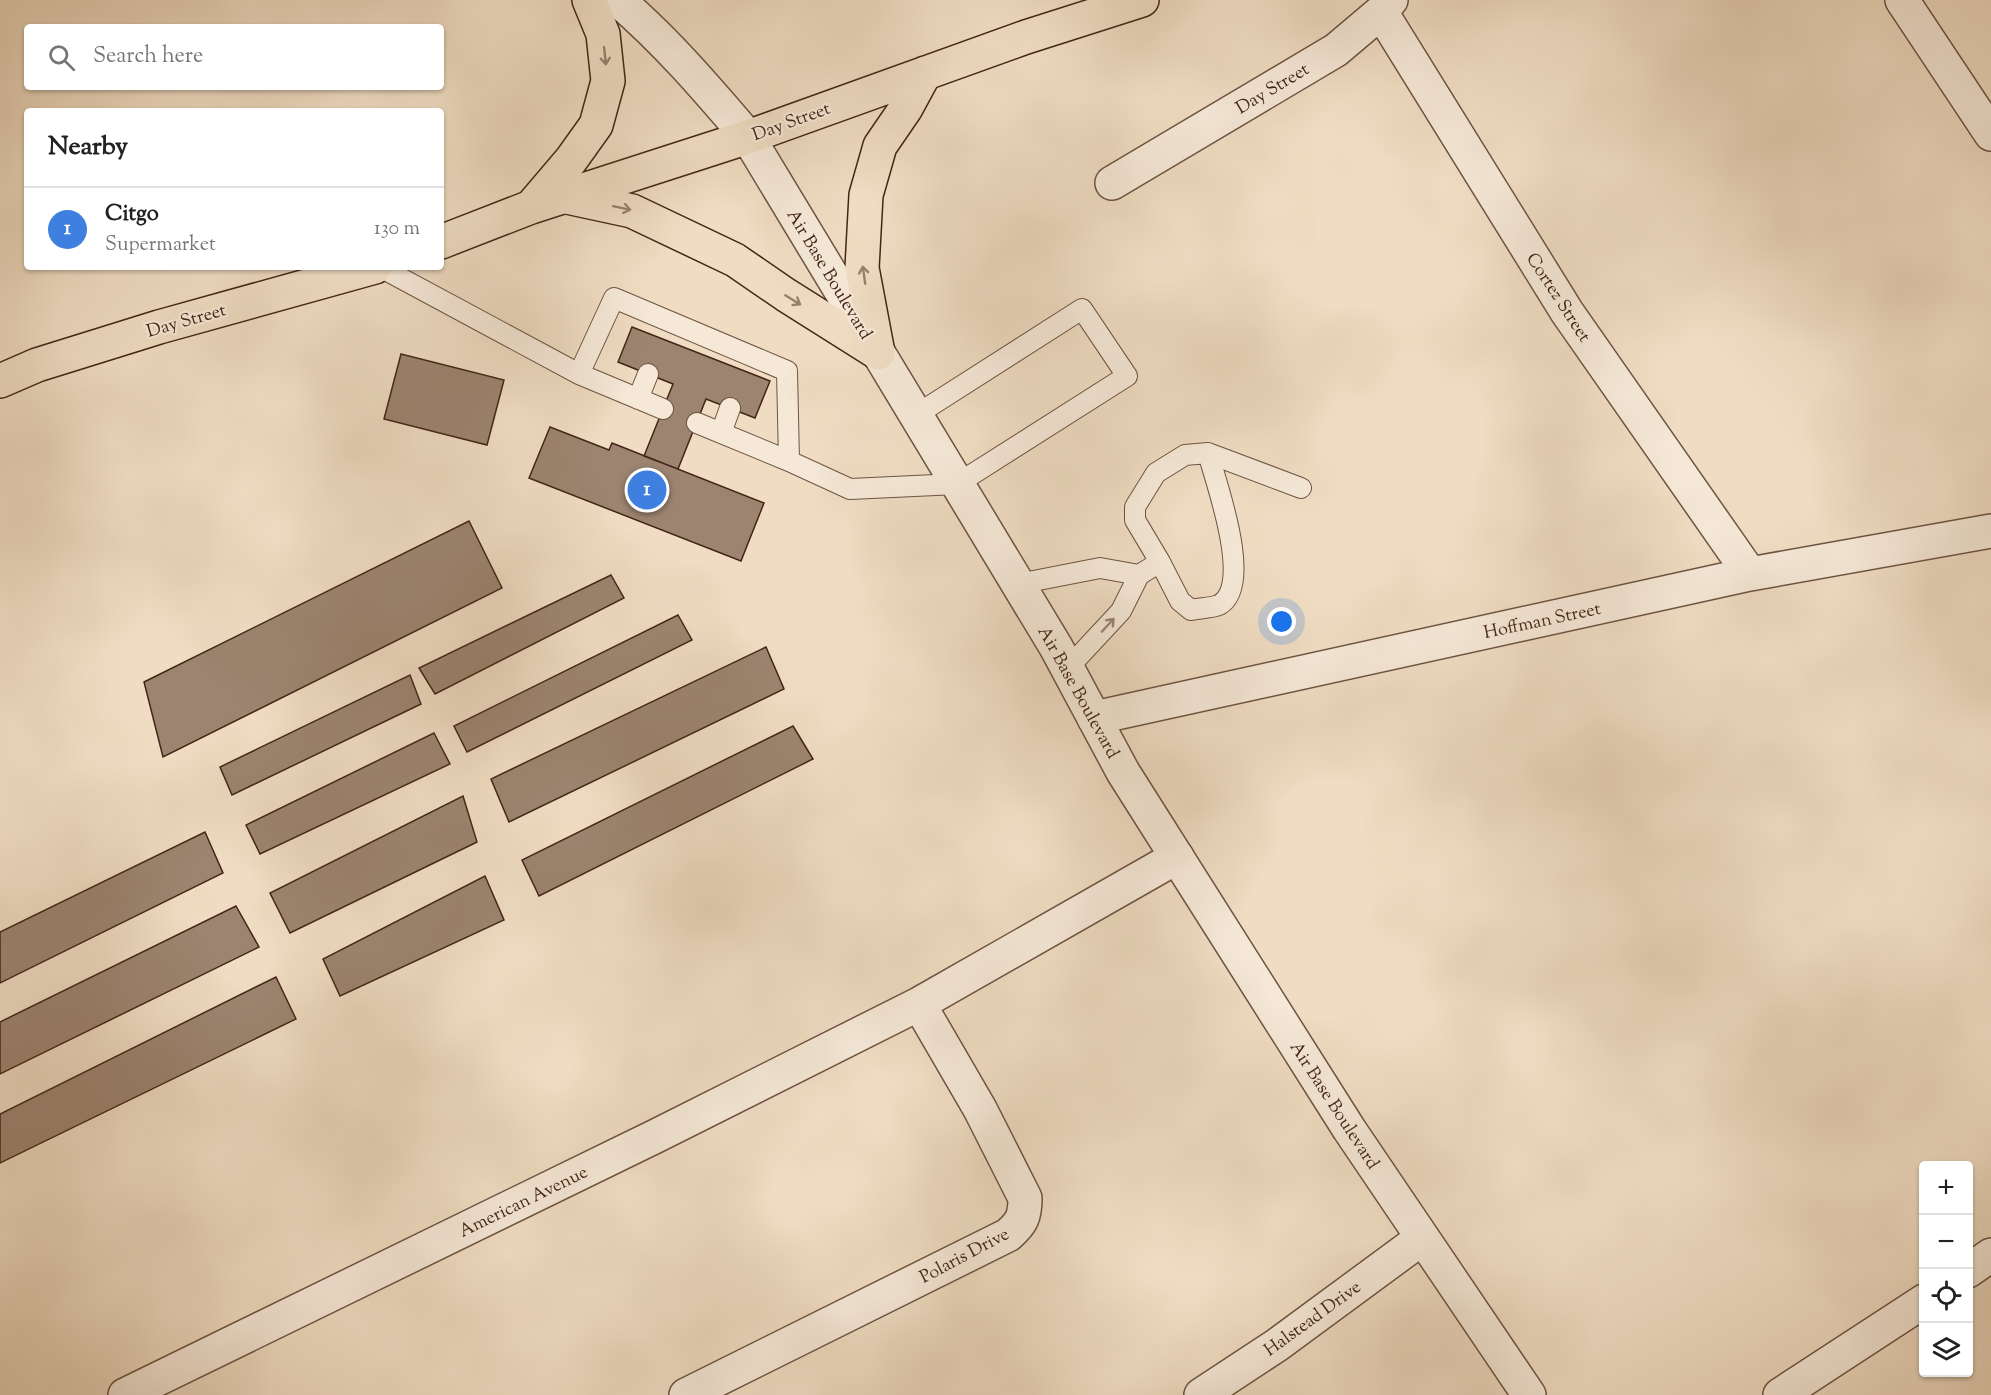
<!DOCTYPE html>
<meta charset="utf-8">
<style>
:root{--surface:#fff;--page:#f2f2f2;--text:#222;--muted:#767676;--line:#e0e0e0;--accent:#8f2418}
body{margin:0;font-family:"Sorts Mill Goudy",serif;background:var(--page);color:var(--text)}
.controls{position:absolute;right:18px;bottom:18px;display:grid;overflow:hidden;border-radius:6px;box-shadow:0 2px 4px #0004}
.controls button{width:54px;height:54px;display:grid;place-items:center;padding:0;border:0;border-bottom:2px solid var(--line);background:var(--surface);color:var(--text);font:30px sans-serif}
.you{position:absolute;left:1282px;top:622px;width:21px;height:21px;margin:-15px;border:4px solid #fff;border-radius:50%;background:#1a73e8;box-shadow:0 0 0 9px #1a73e833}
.badge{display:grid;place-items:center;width:39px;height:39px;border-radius:50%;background:var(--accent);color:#fff;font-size:20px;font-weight:700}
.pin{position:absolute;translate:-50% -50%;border:3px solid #fff;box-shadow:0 2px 6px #0006}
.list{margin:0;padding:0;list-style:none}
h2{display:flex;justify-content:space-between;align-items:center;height:78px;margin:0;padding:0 24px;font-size:26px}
h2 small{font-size:20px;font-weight:400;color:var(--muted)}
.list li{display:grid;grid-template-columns:39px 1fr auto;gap:18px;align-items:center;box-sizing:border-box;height:84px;padding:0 24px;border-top:2px solid var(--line)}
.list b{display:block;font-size:22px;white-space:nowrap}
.list p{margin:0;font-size:20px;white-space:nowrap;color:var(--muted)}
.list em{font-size:20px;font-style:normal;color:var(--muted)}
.icon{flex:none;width:33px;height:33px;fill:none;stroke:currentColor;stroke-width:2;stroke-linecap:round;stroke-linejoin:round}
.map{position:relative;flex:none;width:1991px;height:1395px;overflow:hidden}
.search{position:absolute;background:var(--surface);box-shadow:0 2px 4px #0004;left:24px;top:24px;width:420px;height:66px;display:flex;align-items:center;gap:15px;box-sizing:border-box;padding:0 21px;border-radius:6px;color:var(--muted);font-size:22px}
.panel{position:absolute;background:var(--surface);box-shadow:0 2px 4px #0004;left:24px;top:108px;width:420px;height:162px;border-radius:6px}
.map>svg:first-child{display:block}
.building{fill:#9c8470;stroke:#432517;stroke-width:1.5}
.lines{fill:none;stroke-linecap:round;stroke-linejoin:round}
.service-casing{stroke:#6e5342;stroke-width:22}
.minor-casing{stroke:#6e5342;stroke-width:36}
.tertiary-casing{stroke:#6e5342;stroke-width:36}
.primary-casing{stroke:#432517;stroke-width:36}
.service{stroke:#f5e8d7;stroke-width:20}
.minor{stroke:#f5e8d7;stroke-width:33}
.tertiary{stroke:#f5e8d7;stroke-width:33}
.primary{stroke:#efdcc2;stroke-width:33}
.oneway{stroke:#99806c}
.oneway2{stroke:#9c8677}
.labels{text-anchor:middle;stroke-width:4.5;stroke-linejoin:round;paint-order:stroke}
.street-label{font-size:18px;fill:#432517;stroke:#f5e8d7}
</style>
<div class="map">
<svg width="1991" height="1395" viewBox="0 0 1991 1395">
<rect width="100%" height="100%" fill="#efdcc2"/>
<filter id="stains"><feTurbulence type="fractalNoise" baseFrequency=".00333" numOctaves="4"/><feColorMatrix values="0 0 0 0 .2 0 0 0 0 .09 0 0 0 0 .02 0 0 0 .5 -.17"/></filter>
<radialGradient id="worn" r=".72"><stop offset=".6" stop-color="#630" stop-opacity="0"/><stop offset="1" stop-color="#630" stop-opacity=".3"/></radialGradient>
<path class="building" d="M 632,327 L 770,381 L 755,418 L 706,399 L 678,469 L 644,456 L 673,384 L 618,362 Z
M 401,354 L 504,380 L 487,445 L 384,419 Z
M 550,427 L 609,450 L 612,443 L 764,503 L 741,561 L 529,478 Z
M 469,521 L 502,588 L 163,757 L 144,682 Z
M 611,575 L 624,598 L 435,694 L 419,668 Z
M 678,615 L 692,640 L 467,752 L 454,726 Z
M 766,647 L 784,689 L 509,822 L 491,779 Z
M 410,675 L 421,704 L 232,795 L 220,767 Z
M 793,726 L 813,759 L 539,896 L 522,860 Z
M 434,733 L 450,764 L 260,854 L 246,825 Z
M 463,796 L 477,842 L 290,933 L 270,893 Z
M 205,832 L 223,873 L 0,983 L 0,932 Z
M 485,876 L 504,920 L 340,996 L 323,959 Z
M 236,906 L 259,947 L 0,1074 L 0,1022 Z
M 276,977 L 296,1019 L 0,1163 L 0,1114 Z"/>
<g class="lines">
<g class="service-casing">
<path id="service" d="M 380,267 L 579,374 L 663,409
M 579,374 L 614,298 L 787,371 L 789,461
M 638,399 L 648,374
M 697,423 L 789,461 L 850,489 L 957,484 L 1127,376 L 1082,309 L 916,415
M 721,433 L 730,408
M 1160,562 L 1180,601 L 1191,610 C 1199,608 1212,608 1219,605 C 1254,586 1216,483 1208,453
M 1139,575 L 1160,562 L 1135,520 L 1135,507 L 1156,473 L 1185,455 L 1208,453 L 1301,488
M 1018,584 L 1100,568 L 1139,575 L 1121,611 L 1068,668"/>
</g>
<g class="minor-casing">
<path id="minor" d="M 618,0 C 666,41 707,89 748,137
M 1902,0 L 1991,134
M 1381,12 L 1567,312 L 1750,574
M 1112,183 L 1336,50 L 1381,12 L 1391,0
M 1094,718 L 1750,574 L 1991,531
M 1968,1271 L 1991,1255
M 125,1395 L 656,1136 L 919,1004 L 1177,857
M 686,1395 L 1008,1235 C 1022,1223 1025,1216 1025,1198 L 980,1109 L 919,1004
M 1201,1395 L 1277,1345 L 1421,1239
M 1780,1395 L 1924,1301"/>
</g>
<g class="tertiary-casing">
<path id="tertiary" d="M 748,137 L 1056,647 L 1123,772 L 1349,1129 L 1529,1395"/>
</g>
<g class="primary-casing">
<path id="primary" d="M 567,197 L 632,211 L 735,260 L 786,295 L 878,353
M 531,207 L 571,160 L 596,125 L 608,81 L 603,34 L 589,0
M 441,242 L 531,207 L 748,137 L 1026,37 L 1142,0
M 878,353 L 862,268 L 866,195 L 880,146 L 906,108 L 925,73
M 0,381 L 37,365 L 159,327 L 375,267"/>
</g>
<use href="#service" class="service"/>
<use href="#minor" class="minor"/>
<use href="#tertiary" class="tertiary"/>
<use href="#primary" class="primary"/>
</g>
<defs><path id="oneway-shaft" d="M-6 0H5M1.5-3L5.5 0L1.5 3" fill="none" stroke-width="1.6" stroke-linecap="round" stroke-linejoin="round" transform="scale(1.5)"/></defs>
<g class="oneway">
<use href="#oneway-shaft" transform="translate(605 56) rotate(84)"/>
<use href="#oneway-shaft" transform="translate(622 208) rotate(12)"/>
<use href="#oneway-shaft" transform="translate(864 275) rotate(-98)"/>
<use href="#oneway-shaft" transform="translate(793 300) rotate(32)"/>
</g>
<use class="oneway2" href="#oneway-shaft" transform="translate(1108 625) rotate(-47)"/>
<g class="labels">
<g class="street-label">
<text transform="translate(1272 88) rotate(-31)" y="6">Day Street</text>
<text transform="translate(791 121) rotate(-20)" y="6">Day Street</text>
<text transform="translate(830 274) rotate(59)" y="6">Air Base Boulevard</text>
<text transform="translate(1559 297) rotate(57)" y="6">Cortez Street</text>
<text transform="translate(186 320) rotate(-16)" y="6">Day Street</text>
<text transform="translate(1542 620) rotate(-12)" y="6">Hoffman Street</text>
<text transform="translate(1079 692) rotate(61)" y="6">Air Base Boulevard</text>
<text transform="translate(1335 1105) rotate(57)" y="6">Air Base Boulevard</text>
<text transform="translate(523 1201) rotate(-26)" y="6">American Avenue</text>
<text transform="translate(964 1255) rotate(-28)" y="6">Polaris Drive</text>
<text transform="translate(1312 1318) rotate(-36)" y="6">Halstead Drive</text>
</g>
</g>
<rect width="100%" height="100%" filter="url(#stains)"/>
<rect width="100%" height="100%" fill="url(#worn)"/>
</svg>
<div class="controls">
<button>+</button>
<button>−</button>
<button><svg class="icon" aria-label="locate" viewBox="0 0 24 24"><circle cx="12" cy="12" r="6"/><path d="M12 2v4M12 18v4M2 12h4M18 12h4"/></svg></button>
<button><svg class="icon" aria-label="layers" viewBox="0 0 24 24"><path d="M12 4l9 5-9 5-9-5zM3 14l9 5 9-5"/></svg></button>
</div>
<div class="you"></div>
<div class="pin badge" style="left:647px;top:490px;background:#3f7fe0">1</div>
<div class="search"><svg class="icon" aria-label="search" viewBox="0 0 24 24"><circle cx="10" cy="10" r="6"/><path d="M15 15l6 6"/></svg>Search here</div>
<section class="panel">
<h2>Nearby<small></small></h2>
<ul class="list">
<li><span class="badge" style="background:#3f7fe0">1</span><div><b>Citgo</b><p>Supermarket</p></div><em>130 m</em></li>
</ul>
</section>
</div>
